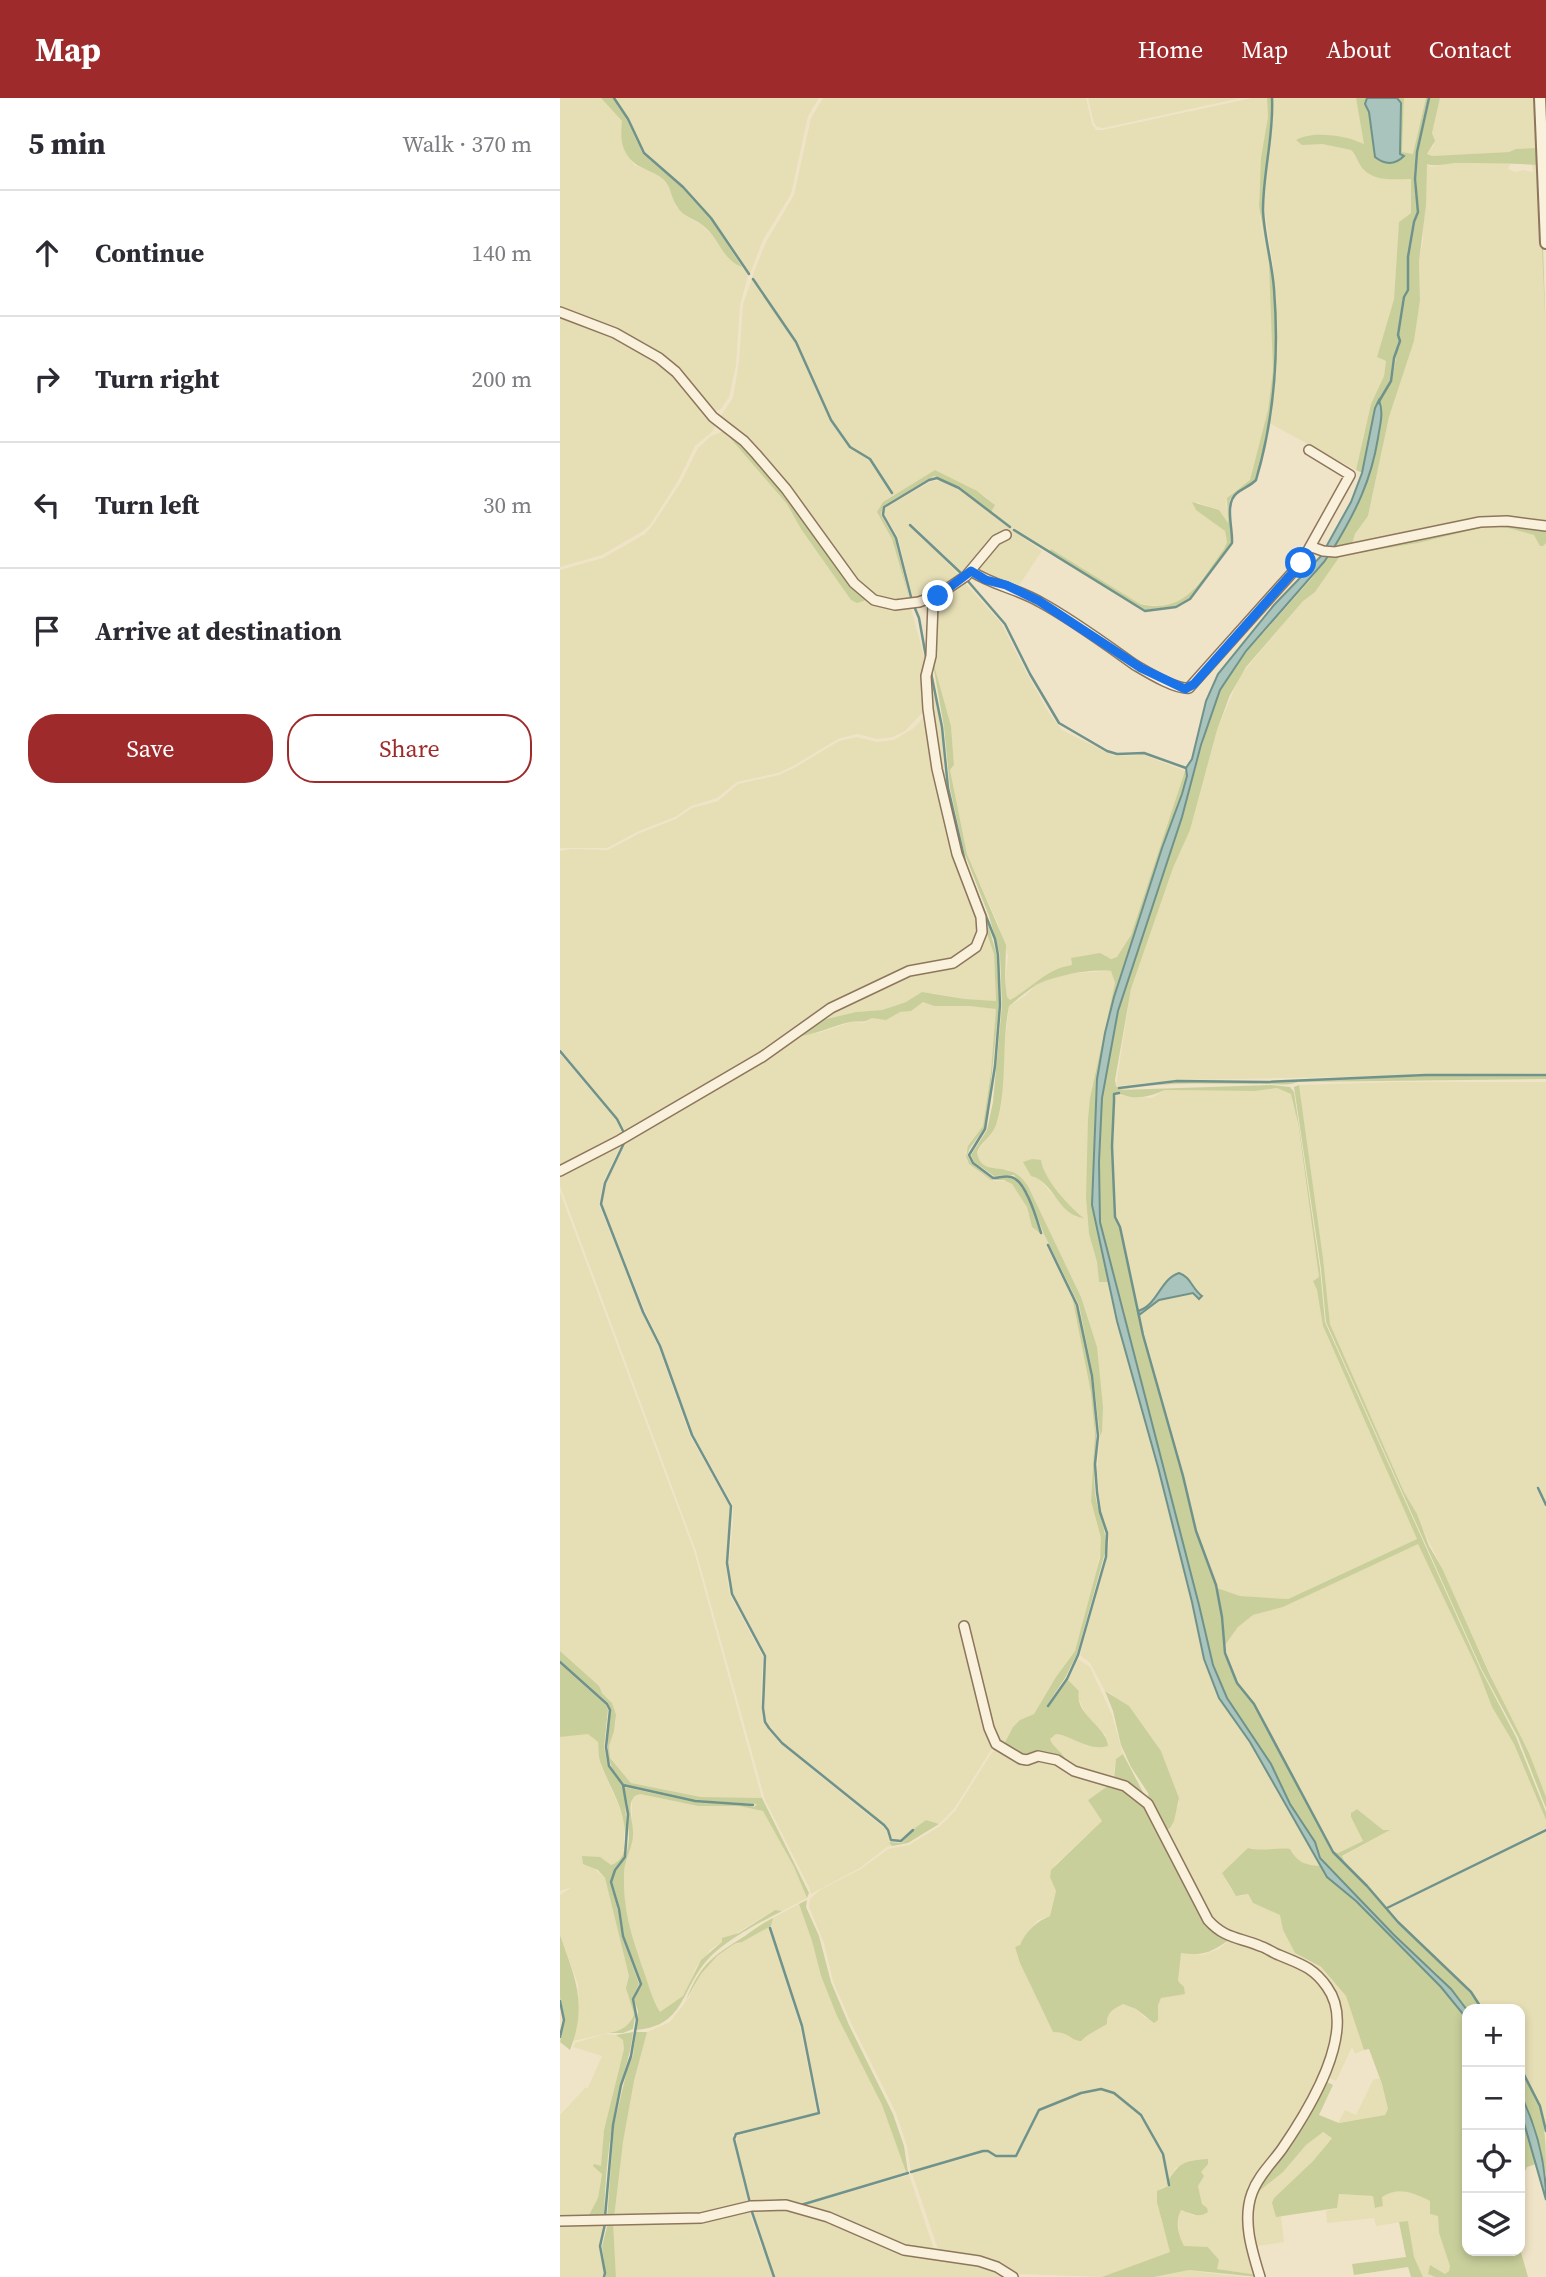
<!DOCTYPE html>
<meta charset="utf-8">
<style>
:root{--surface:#fff;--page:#f2f2f3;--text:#2b2b33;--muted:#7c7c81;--line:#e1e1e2;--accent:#9e2a2b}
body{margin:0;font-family:"Source Serif 4",serif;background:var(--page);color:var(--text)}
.controls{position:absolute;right:21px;bottom:21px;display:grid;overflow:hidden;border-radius:14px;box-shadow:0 4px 10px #0003}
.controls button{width:63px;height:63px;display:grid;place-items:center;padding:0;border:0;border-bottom:2px solid var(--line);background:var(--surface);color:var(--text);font:35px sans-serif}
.stop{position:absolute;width:21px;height:21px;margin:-16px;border:5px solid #1a73e8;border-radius:50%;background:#fff}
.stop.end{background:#1a73e8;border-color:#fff;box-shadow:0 2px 7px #0008}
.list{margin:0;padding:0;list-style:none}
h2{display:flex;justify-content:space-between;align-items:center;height:91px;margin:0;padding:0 28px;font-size:30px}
h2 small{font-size:23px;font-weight:400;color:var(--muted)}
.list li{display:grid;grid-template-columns:46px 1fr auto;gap:21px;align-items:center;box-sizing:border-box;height:126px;padding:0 28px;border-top:2px solid var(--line)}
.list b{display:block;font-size:26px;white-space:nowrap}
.list em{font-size:23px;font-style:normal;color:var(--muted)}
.actions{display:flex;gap:14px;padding:21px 28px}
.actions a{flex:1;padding:16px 0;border:2px solid var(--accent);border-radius:28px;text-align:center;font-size:24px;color:var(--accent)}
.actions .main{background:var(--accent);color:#fff}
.icon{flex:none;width:38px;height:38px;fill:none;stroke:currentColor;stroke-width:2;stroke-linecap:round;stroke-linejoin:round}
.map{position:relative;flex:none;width:986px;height:2179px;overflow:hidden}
header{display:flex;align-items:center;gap:42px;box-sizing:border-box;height:98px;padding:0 35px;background:var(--accent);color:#fff}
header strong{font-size:33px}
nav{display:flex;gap:38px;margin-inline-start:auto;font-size:24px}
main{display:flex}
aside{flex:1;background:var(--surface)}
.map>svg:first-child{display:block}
.farmland{fill:#e6deb5;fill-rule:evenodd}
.green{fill:#c9cf9b}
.water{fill:#a9c4bc;stroke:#6f938a;stroke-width:2}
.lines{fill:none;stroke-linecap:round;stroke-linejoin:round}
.stream{stroke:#6f938a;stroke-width:2.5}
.minor-casing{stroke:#8d765c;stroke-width:12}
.tertiary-casing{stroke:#8d765c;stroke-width:14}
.minor{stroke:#faf1dc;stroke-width:9}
.tertiary{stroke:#faf1dc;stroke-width:10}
.route{stroke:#1a73e8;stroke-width:9}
</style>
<header>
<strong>Map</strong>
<nav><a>Home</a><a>Map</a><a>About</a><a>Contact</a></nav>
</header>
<main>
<aside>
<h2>5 min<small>Walk · 370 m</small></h2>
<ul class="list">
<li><svg class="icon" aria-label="ahead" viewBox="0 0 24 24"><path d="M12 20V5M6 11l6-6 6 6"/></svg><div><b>Continue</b></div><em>140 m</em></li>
<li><svg class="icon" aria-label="right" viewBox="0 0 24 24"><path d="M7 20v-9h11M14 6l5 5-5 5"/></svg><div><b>Turn right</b></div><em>200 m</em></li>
<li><svg class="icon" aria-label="left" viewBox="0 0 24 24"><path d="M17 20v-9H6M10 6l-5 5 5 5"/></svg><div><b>Turn left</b></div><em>30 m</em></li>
<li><svg class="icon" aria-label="arrive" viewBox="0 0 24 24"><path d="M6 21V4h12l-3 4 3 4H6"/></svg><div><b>Arrive at destination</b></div></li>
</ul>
<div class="actions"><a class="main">Save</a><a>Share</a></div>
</aside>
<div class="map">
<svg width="986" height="2179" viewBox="0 0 986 2179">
<rect width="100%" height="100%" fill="#f0e4c8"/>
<path class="farmland" d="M 0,0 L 41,0 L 62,23 L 63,48 L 74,67 L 94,74 L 107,85 L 116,109 L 131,121 L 142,127 L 155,140 L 170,162 L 182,169 L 188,177 L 180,208 L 176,267 L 169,299 L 160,312 L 152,313 L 111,267 L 0,212 Z
M 55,0 L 259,0 L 248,18 L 231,96 L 203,142 L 190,176 L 151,119 L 123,88 L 85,55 L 69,21 Z
M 263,0 L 526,0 L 532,26 L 536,32 L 543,32 L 692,0 L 707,0 L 708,19 L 699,94 L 700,121 L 709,166 L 712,214 L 713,272 L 708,312 L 690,383 L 672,395 L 666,404 L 668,426 L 659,412 L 636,404 L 645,418 L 665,433 L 667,444 L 661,458 L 626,500 L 616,506 L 600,508 L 580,506 L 491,451 L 489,454 L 454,431 L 453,433 L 482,453 L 459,487 L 404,476 L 352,426 L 350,427 L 401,479 L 382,493 L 353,502 L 338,439 L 325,418 L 324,411 L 327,409 L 372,383 L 381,383 L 400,392 L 449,430 L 450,429 L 431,414 L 435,407 L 425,398 L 375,372 L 323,404 L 318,416 L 332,441 L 350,503 L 324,504 L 305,493 L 160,319 L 173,300 L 179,264 L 183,206 L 192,181 L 235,244 L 270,323 L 289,350 L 310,361 L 333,394 L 311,360 L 290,349 L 272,322 L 237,243 L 192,179 L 206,144 L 234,97 L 251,20 Z
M 528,0 L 681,0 L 543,30 L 537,29 L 534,25 Z
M 713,0 L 796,0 L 805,47 L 798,43 L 775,39 L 741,39 L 762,46 L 791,52 L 804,72 L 811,77 L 827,81 L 851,80 L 851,115 L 839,124 L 834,201 L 817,259 L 826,263 L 824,278 L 811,306 L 796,372 L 709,325 L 717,249 L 713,167 L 704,108 L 708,50 L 713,23 Z
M 844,0 L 866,0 L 854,56 L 842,54 Z
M 880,0 L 974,0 L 976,50 L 956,51 L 949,54 L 872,58 L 867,56 L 874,47 L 872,35 Z
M 891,65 L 951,65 L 948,71 L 955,74 L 963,72 L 973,74 L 972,67 L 978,67 L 986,238 L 986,424 L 869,431 L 791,447 L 795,436 L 808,418 L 829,319 L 854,243 L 860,197 L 859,164 L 863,142 L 865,69 L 867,66 L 871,69 Z
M 0,219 L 61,243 L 101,267 L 113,276 L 155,328 L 153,333 L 135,348 L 118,383 L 90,427 L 83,433 L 42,457 L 0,469 Z
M 164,333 L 227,406 L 241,431 L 291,502 L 294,504 L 310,501 L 350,507 L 366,566 L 366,611 L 345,633 L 333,639 L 317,641 L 297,636 L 278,641 L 233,668 L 218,675 L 177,684 L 157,700 L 131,708 L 115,719 L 79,733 L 47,750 L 0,750 L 0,472 L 43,460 L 85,436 L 92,428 L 121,384 L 138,350 L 151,338 Z
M 929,428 L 948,430 L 974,437 L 977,442 L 986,445 L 986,975 L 619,982 L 556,988 L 571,891 L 613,770 L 630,732 L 657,632 L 680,578 L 780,458 L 858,445 Z
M 404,484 L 441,525 L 467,576 L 489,615 L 502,632 L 554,658 L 584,657 L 625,673 L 571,837 L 557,860 L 511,861 L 512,867 L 505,868 L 478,882 L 468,892 L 450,902 L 447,899 L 445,882 L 448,858 L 438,826 L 407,756 L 390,672 L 394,667 L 391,628 L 372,560 L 373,522 L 379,500 Z
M 369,571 L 381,629 L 384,672 L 380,673 L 372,638 Z
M 367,615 L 373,656 L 420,821 L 416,846 L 400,860 L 330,880 L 66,1037 L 58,1021 L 0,951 L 0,753 L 11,751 L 48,752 L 80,735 L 116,721 L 132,710 L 158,703 L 178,686 L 219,677 L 234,670 L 279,643 L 297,639 L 317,644 L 334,642 L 354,630 Z
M 425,832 L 434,856 L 436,903 L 405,901 L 372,895 L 322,912 L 296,914 L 254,924 L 349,875 L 397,865 Z
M 546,873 L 551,873 L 555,885 L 530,1000 L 526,1100 L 529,1136 L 537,1164 L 539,1184 L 549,1184 L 557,1223 L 586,1324 L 632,1504 L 644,1561 L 659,1600 L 690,1644 L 729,1714 L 743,1734 L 760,1768 L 745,1767 L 734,1758 L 730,1751 L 705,1753 L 689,1750 L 662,1775 L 672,1793 L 681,1798 L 687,1796 L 693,1805 L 721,1817 L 723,1832 L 735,1855 L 761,1870 L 786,1898 L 804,1952 L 795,1956 L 792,1949 L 776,1983 L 767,1979 L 780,1919 L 758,1873 L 680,1840 L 655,1827 L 605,1732 L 619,1706 L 619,1700 L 601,1653 L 552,1596 L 545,1593 L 530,1565 L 520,1557 L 547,1459 L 549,1443 L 541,1413 L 537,1375 L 540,1338 L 542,1334 L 521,1199 L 468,1088 L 463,1081 L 448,1072 L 433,1072 L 424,1068 L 420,1065 L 417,1054 L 435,1029 L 449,908 L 465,898 L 478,885 L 505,876 ZM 482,1071 L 500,1099 L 523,1119 L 516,1119 L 491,1095 L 479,1080 Z
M 363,904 L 375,908 L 409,908 L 437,911 L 431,974 L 423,1028 L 405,1055 L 409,1066 L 423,1077 L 435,1083 L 449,1083 L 452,1086 L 467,1109 L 472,1129 L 480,1135 L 483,1134 L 489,1147 L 487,1149 L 512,1198 L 531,1295 L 535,1336 L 531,1403 L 541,1440 L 541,1449 L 535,1482 L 515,1553 L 496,1579 L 474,1616 L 460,1622 L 453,1629 L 443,1648 L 435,1646 L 394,1711 L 379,1726 L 366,1722 L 341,1742 L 336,1743 L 332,1741 L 329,1731 L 325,1727 L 223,1644 L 206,1624 L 204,1594 L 206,1558 L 173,1496 L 171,1486 L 169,1465 L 173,1423 L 173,1407 L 133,1336 L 101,1247 L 85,1213 L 42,1106 L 46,1085 L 67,1043 L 233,939 L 262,934 L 291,924 L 304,925 L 312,920 L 329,919 L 340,914 L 351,913 Z
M 0,956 L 56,1022 L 63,1038 L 0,1071 Z
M 839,984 L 986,984 L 986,1404 L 979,1389 L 976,1390 L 986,1411 L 986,1699 L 882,1470 L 844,1394 L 770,1226 L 763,1160 L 739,987 Z
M 717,990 L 731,996 L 735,1007 L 759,1179 L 753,1183 L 757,1192 L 763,1228 L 857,1441 L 727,1501 L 680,1498 L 657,1490 L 636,1433 L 624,1378 L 579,1217 L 599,1202 L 637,1195 L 631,1184 L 619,1175 L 615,1176 L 601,1190 L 597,1199 L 583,1212 L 578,1213 L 561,1128 L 555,1119 L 553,1048 L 555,997 L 592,1000 L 605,992 L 695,993 Z
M 64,1041 L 43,1084 L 39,1107 L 82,1214 L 98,1248 L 130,1338 L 170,1408 L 166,1465 L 168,1487 L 170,1497 L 203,1559 L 201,1594 L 203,1625 L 221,1646 L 323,1729 L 327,1733 L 332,1748 L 327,1749 L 300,1770 L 251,1796 L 249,1789 L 205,1702 L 136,1453 L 0,1088 L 0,1075 Z
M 0,1094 L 134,1453 L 202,1700 L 141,1699 L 71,1685 L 50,1660 L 49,1648 L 56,1623 L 52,1605 L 0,1553 Z
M 858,1445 L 917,1570 L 932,1609 L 954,1646 L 986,1722 L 986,1730 L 827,1809 L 785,1765 L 782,1759 L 828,1733 L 823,1732 L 797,1711 L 793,1713 L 791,1719 L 803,1743 L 778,1755 L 774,1754 L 695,1606 L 677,1584 L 669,1565 L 665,1547 L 678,1529 L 693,1517 L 723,1509 Z
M 518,1561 L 530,1569 L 552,1617 L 563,1656 L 556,1661 L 553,1681 L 525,1674 L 507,1665 L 504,1657 L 491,1646 L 490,1641 L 496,1636 L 515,1640 L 527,1648 L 546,1638 L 526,1617 L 518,1599 L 519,1593 L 508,1582 Z
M 28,1635 L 38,1644 L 41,1667 L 64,1720 L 64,1749 L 61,1761 L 54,1767 L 30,1767 L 45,1780 L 69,1878 L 69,1897 L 74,1916 L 69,1925 L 62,1932 L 13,1943 L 19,1913 L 18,1886 L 0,1837 L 0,1797 L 12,1789 L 0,1793 L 0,1639 Z
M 436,1648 L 478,1659 L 552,1685 L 528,1702 L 542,1723 L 495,1767 L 490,1776 L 496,1793 L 490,1818 L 478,1822 L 464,1839 L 460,1847 L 455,1849 L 460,1865 L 493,1934 L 505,1934 L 517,1943 L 526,1940 L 527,1937 L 547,1926 L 548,1916 L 555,1909 L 563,1906 L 576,1911 L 585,1920 L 598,1922 L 598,1907 L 601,1900 L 622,1886 L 618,1884 L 620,1854 L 642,1857 L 659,1851 L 671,1841 L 733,1862 L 768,1892 L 776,1937 L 763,1978 L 689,2104 L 698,2177 L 656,2171 L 654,2155 L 648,2149 L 624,2149 L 619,2140 L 618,2117 L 621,2111 L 634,2118 L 642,2106 L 638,2088 L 644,2078 L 616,2069 L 608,2083 L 606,2076 L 609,2087 L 601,2090 L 601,2121 L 611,2154 L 556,2175 L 542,2179 L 454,2176 L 379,2154 L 352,2075 L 416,2057 L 423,2053 L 428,2053 L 436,2058 L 456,2058 L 464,2045 L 475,2017 L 456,2057 L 437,2057 L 428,2052 L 423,2052 L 351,2074 L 347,2048 L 336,2015 L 291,1925 L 273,1883 L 264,1845 L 249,1809 L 250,1801 L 260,1792 L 301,1771 L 328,1751 L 349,1747 L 380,1728 L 395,1713 Z
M 80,1696 L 138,1708 L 179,1708 L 203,1713 L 234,1769 L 247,1800 L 222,1813 L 214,1812 L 151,1851 L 136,1869 L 124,1898 L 100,1914 L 91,1896 L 72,1841 L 65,1808 L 63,1771 L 72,1744 L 72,1701 Z
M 986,1733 L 986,2029 L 981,2008 L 960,1967 L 960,1911 L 923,1911 L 911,1894 L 828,1811 Z
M 239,1806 L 252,1843 L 261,1878 L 277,1918 L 322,2007 L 346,2074 L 239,2107 L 214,2101 L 191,2103 L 177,2053 L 177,2038 L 261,2014 L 243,1928 L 211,1828 L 213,1820 Z
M 209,1829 L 240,1929 L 257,2014 L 172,2037 L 188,2105 L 140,2118 L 54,2120 L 63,2044 L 74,1983 L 87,1934 L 110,1924 L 129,1899 L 141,1876 L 157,1858 L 174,1846 L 178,1846 Z
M 45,1936 L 56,1937 L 63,1942 L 64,1951 L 44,2032 L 42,2076 L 38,2100 L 29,2117 L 0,2118 L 0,2017 L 25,1990 L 28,1990 L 42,1958 L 13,1949 L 15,1945 Z
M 819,1980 L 822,1986 L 828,2011 L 825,2017 L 778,2025 L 785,2012 L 796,2017 L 813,1982 Z
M 762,2034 L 772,2039 L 753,2063 L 714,2100 L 721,2118 L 724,2144 L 698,2148 L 700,2174 L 690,2132 L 693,2098 L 723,2074 L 746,2047 Z
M 349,2077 L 375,2154 L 350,2150 L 242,2108 Z
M 847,2092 L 870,2103 L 870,2116 L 878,2118 L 879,2135 L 890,2167 L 889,2173 L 885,2176 L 868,2176 L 875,2179 L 863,2179 L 854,2159 L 848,2123 L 816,2128 L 814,2120 L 767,2125 L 766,2113 L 777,2110 L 779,2096 L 814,2098 L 816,2110 L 823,2108 L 822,2099 L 829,2094 Z
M 192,2109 L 236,2111 L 320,2144 L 419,2165 L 451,2179 L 215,2179 Z
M 189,2110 L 191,2120 L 213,2179 L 56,2179 L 53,2124 L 142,2122 Z
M 0,2125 L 44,2125 L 39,2148 L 44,2175 L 43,2179 L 0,2179 Z
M 629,2172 L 649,2175 L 686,2179 L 594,2179 Z"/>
<path class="green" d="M 41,0 L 53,0 L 67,22 L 83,56 L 122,89 L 150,120 L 182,169 C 163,162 160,143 146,130 C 137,121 122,119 116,107 C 111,99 111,90 105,83 C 92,70 75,72 66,55 C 60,45 61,35 62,23 Z
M 707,0 L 711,0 C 713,38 702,74 703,112 C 703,132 709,150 712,170 C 717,216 717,263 711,309 C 708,325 703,370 695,382 C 689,391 675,391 670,402 C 666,411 673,433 672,444 L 629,501 L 616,508 L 586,512 L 489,454 L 491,451 L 580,506 C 626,517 641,482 664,451 L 667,444 L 665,433 L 636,412 L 632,404 L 659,412 L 668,425 L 667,400 L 690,382 L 708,312 L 713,272 L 709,166 L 699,108 L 701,60 L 708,19 Z
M 796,0 L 844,0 L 842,54 L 853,56 L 866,0 L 868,0 L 856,54 L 854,81 L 858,114 L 853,124 L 848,159 L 847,192 L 843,199 L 837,237 L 840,243 L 833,260 L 830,282 L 815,310 L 802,375 L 796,372 L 811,306 L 824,278 L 826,263 L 817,259 L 834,201 L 839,124 L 851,115 L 851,81 C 836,81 816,84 804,72 C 798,66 797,58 791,52 L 762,46 L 742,47 L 736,42 C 753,32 788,38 804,46 Z
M 870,0 L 880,0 L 872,35 L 875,43 L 867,56 L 872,58 L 949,54 L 956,51 L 976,50 L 974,0 L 978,0 L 986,238 L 978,67 C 950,65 922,65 894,65 C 885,66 874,69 867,66 L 866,107 L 859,164 L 860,202 L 854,243 L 829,319 L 808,418 L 795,436 L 792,446 L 908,422 L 944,421 L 773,451 C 798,410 811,382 818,335 C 820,324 823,314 819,303 L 832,283 L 837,253 L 840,248 L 839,237 L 845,200 L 848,192 L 849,160 L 855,125 L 859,114 L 856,81 L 858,54 Z
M 164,333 L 183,344 L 310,501 L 297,505 L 291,502 L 241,431 L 227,406 Z
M 375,372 L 417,393 L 435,407 L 431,414 L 400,389 L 374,378 L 323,408 L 321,417 L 335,441 L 350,503 L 332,441 L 317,414 L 323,404 Z
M 927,425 L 986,431 L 986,445 L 983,448 L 980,448 L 974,437 L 948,430 L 929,428 L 858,445 L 780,458 L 755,494 L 743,503 L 686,569 L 670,597 L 657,632 L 630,732 L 613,770 L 571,891 L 555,982 L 556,988 L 560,991 L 618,984 L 708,984 L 866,978 L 986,978 L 986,981 L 738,984 C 726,989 710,985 696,986 C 650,986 604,983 559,992 L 711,987 L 730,989 L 734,994 L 760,1171 L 765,1224 L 920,1570 L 956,1639 L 986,1714 L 986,1722 L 954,1646 L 932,1609 L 917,1570 L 858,1446 L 723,1509 L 693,1517 L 678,1529 L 665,1547 L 663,1519 L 657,1490 L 680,1498 L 728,1501 L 857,1441 L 763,1228 L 757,1192 L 753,1183 L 759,1179 L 738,1025 L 731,996 L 717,990 L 695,993 L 605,992 C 593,997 585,1000 571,999 C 564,998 560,995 554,996 L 552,1048 L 554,1119 L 560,1129 L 583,1238 L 623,1378 L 635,1433 L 655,1487 L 662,1519 L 665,1555 L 676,1585 L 694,1607 L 772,1754 L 807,1788 L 838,1825 L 910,1895 L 922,1911 L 907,1912 L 877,1876 L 834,1837 L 760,1760 L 755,1744 L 730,1706 L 711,1666 L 667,1600 L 649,1554 L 639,1507 L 540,1124 L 539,1064 L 542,1000 L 553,930 L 607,759 L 622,719 L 650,619 L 660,592 L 675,567 L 752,480 L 768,458 L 834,446 Z
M 372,560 L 391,628 L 394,667 L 390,672 L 407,756 L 446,847 L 445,882 L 447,899 L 450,902 C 471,891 487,870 512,867 L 511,860 L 540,855 L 551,861 L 557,859 L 571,837 L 625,673 L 627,674 L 622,696 L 602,750 L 557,887 L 545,935 L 537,981 L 532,1107 L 549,1184 L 539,1184 L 537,1164 L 529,1136 L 526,1100 L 528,1021 L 530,1000 L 555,885 L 551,873 C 528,871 501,877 480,885 C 476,886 455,903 449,908 C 441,947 448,990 436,1027 C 432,1038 421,1044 417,1054 C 420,1074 435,1068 449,1073 C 458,1075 463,1081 468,1088 L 521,1199 L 537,1249 L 543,1309 L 542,1334 L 540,1338 L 533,1277 L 519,1207 L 483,1134 L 468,1095 L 454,1077 L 434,1078 L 414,1064 L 411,1057 L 427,1032 L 433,1004 L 442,907 L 440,857 L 429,818 L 404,754 L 390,690 L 384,629 Z
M 384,672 L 400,754 L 426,819 L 437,858 L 439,907 L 429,1003 L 424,1031 L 410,1050 L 407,1057 L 412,1066 L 433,1082 C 438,1081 445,1079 450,1080 C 465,1083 476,1123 480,1135 L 472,1129 L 467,1109 L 452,1086 L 444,1082 L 431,1082 L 409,1066 L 406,1058 L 408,1048 L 423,1028 L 431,974 L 436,911 L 409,908 L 374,908 L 363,904 L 351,913 L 340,914 L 326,922 L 312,920 C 301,926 301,922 290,924 C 271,928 254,938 233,939 L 254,924 L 296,914 L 322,912 L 346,904 L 362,894 L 405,901 L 436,903 L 434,856 L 401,763 L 380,673 Z
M 739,987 L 763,1160 L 770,1226 L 844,1394 L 857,1416 L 869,1448 L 882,1470 L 930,1577 L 969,1655 L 986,1699 L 986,1710 L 958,1639 L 921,1570 L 766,1224 L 761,1171 L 734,989 Z
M 472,1061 L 481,1062 C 483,1080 509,1109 524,1120 C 498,1118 494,1083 471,1078 L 463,1064 Z
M 512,1198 C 527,1235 534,1294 536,1335 C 537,1355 533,1374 535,1394 C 537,1414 547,1431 546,1451 L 517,1556 L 505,1580 L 487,1607 L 489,1608 L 508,1582 L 519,1593 C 514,1617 546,1627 548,1648 C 529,1654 513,1638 496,1636 L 490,1641 C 493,1651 505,1654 507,1665 L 487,1654 L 464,1659 L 443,1648 L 453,1629 L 460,1622 L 474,1616 L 496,1579 L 515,1553 L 540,1460 L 541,1440 L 531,1403 L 535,1336 L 531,1295 Z
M 0,1553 L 39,1588 L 42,1595 L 52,1605 L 56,1617 L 54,1633 L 49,1648 L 50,1660 L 71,1685 L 141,1699 L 202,1700 L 249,1795 L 247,1800 L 234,1769 L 203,1713 L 179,1708 L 138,1708 L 80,1696 C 64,1700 73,1721 73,1734 C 74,1748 64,1761 64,1775 C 63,1815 72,1838 84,1874 C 89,1888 92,1901 100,1914 L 123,1898 L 141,1862 L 162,1844 L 162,1840 L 179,1835 L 215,1812 L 222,1813 C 200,1824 171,1840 153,1856 C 120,1887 128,1928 76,1932 L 78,1913 L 74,1901 L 81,1886 L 64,1837 L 60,1811 L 52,1784 L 55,1772 L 66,1760 L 69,1741 L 68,1707 L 64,1689 L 134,1704 L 181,1706 L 194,1709 L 197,1706 L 134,1702 L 63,1687 C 47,1670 46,1650 49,1628 C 50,1620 51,1613 48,1605 L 0,1563 Z
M 0,1566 L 46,1607 L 48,1612 L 44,1649 L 48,1668 L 62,1688 L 65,1700 L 67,1740 L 64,1759 L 54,1771 L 50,1784 L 56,1801 L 62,1838 L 79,1886 L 72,1901 L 76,1913 L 73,1931 L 63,1935 L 49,1935 C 61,1933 70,1928 74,1916 L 66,1890 L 69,1878 L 45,1780 L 38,1772 L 23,1766 L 22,1758 L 40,1759 L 51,1767 C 61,1764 64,1756 65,1746 C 67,1712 52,1695 41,1666 C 38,1659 39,1651 38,1644 L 28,1636 L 0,1639 Z
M 545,1593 L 569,1608 L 601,1653 L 619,1700 L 614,1723 L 610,1730 L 605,1732 L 589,1703 L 588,1695 L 571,1669 L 561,1647 L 553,1613 Z
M 563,1656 L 584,1696 L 585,1701 L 554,1681 L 556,1661 Z
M 552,1685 L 584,1704 L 641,1808 L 671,1841 C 650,1854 647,1858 621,1855 L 618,1883 L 624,1889 L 625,1896 L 601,1900 L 598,1907 L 598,1922 L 594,1925 L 576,1911 L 563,1906 C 555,1910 546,1914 547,1926 L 528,1937 L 521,1943 C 511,1943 510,1934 493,1934 L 460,1865 L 455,1849 L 460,1847 C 465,1834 477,1823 490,1818 L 496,1793 L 490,1779 L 491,1772 L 542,1723 L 528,1702 Z
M 797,1711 L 823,1732 L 830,1732 L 782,1758 L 785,1765 L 774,1754 L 778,1755 L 803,1743 L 791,1719 L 791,1715 Z
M 366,1722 L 379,1726 L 348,1745 L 332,1748 L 329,1744 L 342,1745 L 355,1730 Z
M 688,1750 C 703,1754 716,1749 730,1751 C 738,1765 746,1767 760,1768 L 767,1779 L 796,1803 L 881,1889 L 907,1921 L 907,2153 L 960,2153 L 960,2151 L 968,2179 L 875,2179 L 868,2176 L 870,2167 L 885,2176 L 889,2173 L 890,2168 L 879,2135 L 878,2118 L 870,2116 L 870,2103 C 853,2095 840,2088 822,2099 L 823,2108 L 815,2110 L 813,2098 L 779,2096 L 777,2110 L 716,2119 L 712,2105 L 714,2100 L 753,2063 L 772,2040 L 763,2034 L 746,2047 L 723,2074 L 693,2098 L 765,1983 L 773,1987 L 759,2017 L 779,2025 L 825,2017 L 828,2011 L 822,1986 L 809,1951 L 804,1952 L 786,1898 L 761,1869 L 735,1855 L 723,1832 L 720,1817 L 693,1805 L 688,1796 L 676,1798 L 662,1775 Z
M 247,1802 L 246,1809 L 259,1838 L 271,1884 L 289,1927 L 333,2016 L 344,2048 L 348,2074 L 346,2074 L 322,2007 L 277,1918 L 261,1878 L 252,1843 L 239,1806 Z
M 213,1820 L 211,1828 L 182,1844 L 174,1846 L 157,1858 L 141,1876 L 126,1902 C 141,1865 153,1858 185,1838 C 194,1831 203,1825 213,1820 Z
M 0,1837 C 15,1880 28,1906 10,1952 L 0,1944 L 5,1922 L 0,1899 Z
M 73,1934 C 71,1956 63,1975 58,1997 C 49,2037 45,2080 44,2121 L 0,2120 L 0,2118 L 29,2117 L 38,2100 L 42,2076 L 33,2068 L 34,2066 L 41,2068 L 44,2032 L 64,1951 L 63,1942 L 56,1937 Z
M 76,1934 L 87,1934 L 74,1983 L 63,2044 L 54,2120 L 47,2121 L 54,2027 L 69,1964 L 73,1958 Z
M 960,1970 C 967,1983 975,1997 980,2010 C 986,2031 986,2055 986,2077 L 970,2019 L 960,1995 Z
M 960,2011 L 976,2066 L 967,2069 L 960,2083 Z
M 648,2061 L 648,2066 L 641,2074 L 644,2078 L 638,2088 L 642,2106 L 647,2110 L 648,2114 C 638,2121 631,2115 621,2112 C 615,2123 618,2137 624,2148 L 648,2149 L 659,2162 L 657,2171 L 698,2177 L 698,2179 L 629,2172 L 594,2179 L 542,2179 L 610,2154 L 597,2104 L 597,2093 L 610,2087 L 608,2083 C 620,2063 626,2063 648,2061 Z
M 848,2123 L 854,2159 L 863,2179 L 851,2179 L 848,2169 L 794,2177 L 792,2166 L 846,2159 L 839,2124 Z
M 53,2124 L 56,2179 L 46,2179 L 42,2148 L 48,2125 Z"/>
<path class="water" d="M 807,0 L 837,0 L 841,5 L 840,56 L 844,58 C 835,67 825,67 815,59 L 809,14 L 805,6 Z
M 819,302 C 824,315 820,326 818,340 C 811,383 796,413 773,451 L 768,451 L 766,449 L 791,404 L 802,375 L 815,310 Z
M 762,457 L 768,458 L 764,464 L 686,553 L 660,592 L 641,647 L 622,719 L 558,913 L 542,1000 L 539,1064 L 540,1124 L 639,1507 L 653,1567 L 667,1600 L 711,1666 L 730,1706 L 755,1744 L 760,1760 L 834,1837 L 891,1891 L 907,1912 L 907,1921 L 881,1889 L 796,1803 L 767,1779 L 690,1644 L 659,1600 L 644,1561 L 632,1504 L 598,1369 L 557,1223 L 532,1107 L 537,981 L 545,935 L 554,899 L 602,750 L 622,696 L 627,678 L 626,670 L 632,661 L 646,603 L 658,576 L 714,507 Z
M 619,1175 C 631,1179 632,1191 642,1198 L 639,1201 L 633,1195 L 599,1202 L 579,1217 L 578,1213 C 598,1207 600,1181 619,1175 Z
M 960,1995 C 976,2028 986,2066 986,2102 L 960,2011 Z"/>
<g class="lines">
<path class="stream" d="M 54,0 L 68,21 L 84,55 L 123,89 L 151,120 L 189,176
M 193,181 L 236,244 L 271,322 L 290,349 L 310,361 L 332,395
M 818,305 L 831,283 L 834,260 L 840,243 L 838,237 L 844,199 L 848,192 L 848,159 L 854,124 L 858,114 L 855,81 L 857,54 L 869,0
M 350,427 L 403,477
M 454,432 L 585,513 L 616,509 L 630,501 L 672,445 C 673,430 664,405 677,395 C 683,390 690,388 696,382 C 714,321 719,254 714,191 C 712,164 704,138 703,112 C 703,74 714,37 712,0
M 407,482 L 445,526 L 470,576 L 499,625 L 547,653 L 557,656 L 584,655 L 626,670
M 351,499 L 336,440 L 323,417 L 324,409 L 369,382 L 377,380 L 399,390 L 450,429
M 354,508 L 359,520 L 366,559
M 371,575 L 382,629 L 388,690 L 406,768
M 412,783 L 435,841 L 438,857 L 440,907 L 435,968 L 425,1031 L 409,1057 L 413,1065 L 433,1080 C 439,1080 445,1077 451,1079 C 466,1082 477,1122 481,1135
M 0,953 L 57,1021 L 64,1035
M 559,990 L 617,983 L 707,984 L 866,977 L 986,977
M 559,995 L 554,996 L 554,1003 L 552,1048 L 555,1119 L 560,1129 L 583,1237 L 623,1378 L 636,1433 L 656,1487 L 662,1519 L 665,1555 L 677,1585 L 694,1606 L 773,1754 L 807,1788 L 838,1824 L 911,1894 L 922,1911
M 65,1043 L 45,1085 L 41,1106 L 83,1214 L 100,1248 L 132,1337 L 171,1408 L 167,1465 L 172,1496 L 205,1558 L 203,1610 L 205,1624 L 209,1630 L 222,1645 L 324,1727 L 328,1732 L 331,1742 L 341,1743 L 353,1732
M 978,1390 L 986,1407
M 0,1564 L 47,1606 L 50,1612 L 46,1649 L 49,1668 L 63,1687 L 68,1716 L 65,1759 L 55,1772 L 51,1784 L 59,1811 L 63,1838 L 81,1886 L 73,1901 L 77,1922 L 71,1958 L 61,1987 L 53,2027 L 45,2119
M 488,1608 L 507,1581 L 518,1557 L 546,1459 L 547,1435 L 540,1414 L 537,1394 L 535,1366 L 538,1338 L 532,1278 L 517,1207 L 488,1147
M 63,1687 L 135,1703 L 193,1707
M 827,1810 L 986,1732
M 210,1830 L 242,1928 L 259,2015 L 176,2036 L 174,2041 L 190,2105 L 221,2103
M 0,1903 L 4,1922 L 0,1939
M 960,1969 L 980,2008 L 986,2033
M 351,2074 L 423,2053 L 428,2053 L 436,2058 L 456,2058 L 479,2012 L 521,1995 L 541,1991 L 554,1995 L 581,2017 L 603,2056 L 609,2087
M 241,2107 L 348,2075
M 191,2111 L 214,2179
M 44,2179 L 45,2175 L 40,2148 L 45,2126"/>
<g class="minor-casing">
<path id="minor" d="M 0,214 L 55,235 L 99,260 L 116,274 L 153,319 L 184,343 L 196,356 L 226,391 L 294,485 L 314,502 L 335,507 L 359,504 L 378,497 L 406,478 L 436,442 L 446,437
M 752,449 L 763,453 L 775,454 L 920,424 L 947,423 L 986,428
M 411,473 C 432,487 458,491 480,504 C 513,522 544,545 575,567 C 587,574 616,592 629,590 L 741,465 L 790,377 L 749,352
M 0,1073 L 60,1042 L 202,959 L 271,910 L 349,873 L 393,865 L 416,849 L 422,834 L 421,819 L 397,756 L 377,671 L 368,611 L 366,578 L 371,558 L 373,506 L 378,497
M 404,1528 L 429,1630 L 436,1646 L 461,1661 L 467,1662 L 478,1658 L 497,1662 L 514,1673 L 565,1688 L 588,1706 L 648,1822 C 665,1841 679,1839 700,1848 C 707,1850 713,1855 719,1857 C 740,1866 753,1869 767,1889 C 799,1933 748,2013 722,2051 C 712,2065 698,2078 692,2095 C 682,2122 692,2153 700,2179
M 0,2123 L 141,2120 L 191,2108 L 226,2107 L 268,2119 L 344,2152 L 419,2163 L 437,2169 L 453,2179"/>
</g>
<g class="tertiary-casing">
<path id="tertiary" d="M 980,0 L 986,145"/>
</g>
<use href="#minor" class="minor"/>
<use href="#tertiary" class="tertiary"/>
</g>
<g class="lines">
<path class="route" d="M 378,498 L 411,473 L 426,482 L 446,487 L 479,503 L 581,570 L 625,591 L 634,586 L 741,465"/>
</g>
</svg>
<div class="controls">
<button>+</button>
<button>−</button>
<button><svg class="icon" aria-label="locate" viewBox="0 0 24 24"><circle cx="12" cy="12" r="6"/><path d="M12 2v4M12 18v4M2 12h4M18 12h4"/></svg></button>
<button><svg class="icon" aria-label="layers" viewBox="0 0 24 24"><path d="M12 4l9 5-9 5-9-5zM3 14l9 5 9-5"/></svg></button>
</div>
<div class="stop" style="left:741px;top:465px"></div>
<div class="stop end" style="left:378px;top:498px"></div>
</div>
</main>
